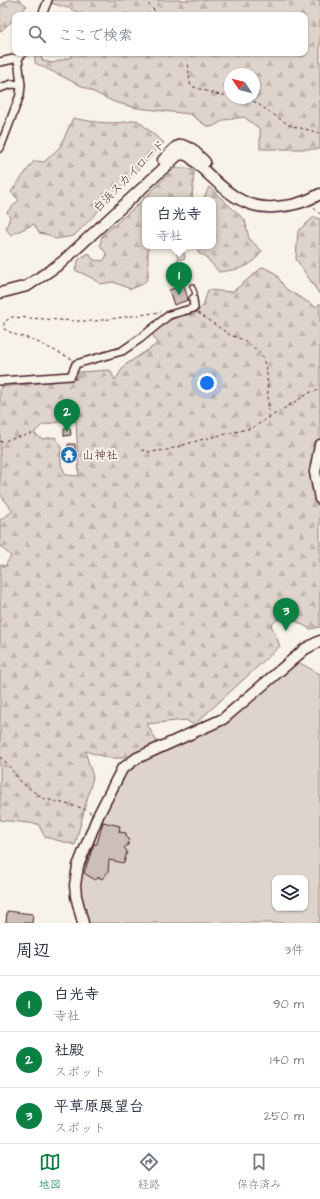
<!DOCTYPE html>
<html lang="ja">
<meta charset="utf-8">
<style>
:root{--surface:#fff;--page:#f6f6f7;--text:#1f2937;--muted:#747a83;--line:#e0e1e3;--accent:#0b8043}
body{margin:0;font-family:"Architects Daughter","Klee One",sans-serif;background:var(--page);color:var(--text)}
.controls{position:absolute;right:12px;bottom:12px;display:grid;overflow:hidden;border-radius:8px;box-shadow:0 1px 3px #0004}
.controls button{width:36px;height:36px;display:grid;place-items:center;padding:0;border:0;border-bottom:1px solid var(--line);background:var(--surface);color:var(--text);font:20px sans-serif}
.compass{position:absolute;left:224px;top:68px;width:36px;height:36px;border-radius:50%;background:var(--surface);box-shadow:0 1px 3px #0004;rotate:305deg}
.you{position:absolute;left:207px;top:383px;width:14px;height:14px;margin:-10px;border:3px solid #fff;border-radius:50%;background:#1a73e8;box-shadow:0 0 0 6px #1a73e833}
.badge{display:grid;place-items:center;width:26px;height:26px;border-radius:50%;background:var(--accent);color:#fff;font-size:13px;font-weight:700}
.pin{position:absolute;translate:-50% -33px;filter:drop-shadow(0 1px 2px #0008)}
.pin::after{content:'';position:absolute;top:21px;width:14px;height:12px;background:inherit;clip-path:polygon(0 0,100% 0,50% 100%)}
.popup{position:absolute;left:142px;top:197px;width:74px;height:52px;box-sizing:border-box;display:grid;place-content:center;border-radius:8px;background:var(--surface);filter:drop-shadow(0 1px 3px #0005);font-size:13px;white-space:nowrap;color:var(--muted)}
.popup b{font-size:15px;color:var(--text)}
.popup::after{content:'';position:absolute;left:50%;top:100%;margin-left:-8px;border:8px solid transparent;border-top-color:var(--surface)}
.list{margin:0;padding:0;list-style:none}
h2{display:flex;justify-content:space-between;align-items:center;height:52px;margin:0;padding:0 16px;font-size:17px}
h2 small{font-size:13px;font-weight:400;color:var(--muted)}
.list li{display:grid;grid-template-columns:26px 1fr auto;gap:12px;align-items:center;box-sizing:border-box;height:56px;padding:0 16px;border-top:1px solid var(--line)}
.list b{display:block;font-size:15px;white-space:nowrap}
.list p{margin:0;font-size:13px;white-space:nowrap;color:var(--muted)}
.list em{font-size:13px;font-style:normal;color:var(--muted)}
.icon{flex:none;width:22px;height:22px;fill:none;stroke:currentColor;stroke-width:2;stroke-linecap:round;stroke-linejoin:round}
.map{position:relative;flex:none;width:320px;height:923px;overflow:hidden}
.search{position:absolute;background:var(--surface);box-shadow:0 1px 3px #0004;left:12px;right:12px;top:12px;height:44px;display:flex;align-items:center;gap:10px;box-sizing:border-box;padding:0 14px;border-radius:8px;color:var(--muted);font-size:15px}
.sheet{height:220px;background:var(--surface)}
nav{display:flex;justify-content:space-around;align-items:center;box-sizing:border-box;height:56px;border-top:1px solid var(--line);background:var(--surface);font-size:11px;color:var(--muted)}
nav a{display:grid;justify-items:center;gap:2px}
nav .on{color:var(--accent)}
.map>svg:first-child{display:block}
.green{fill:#ded4cc;stroke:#947a7c;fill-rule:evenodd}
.forest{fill:url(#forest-firs);stroke:#947a7c;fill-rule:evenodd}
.building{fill:#ccbfb9;stroke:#4a1f2b}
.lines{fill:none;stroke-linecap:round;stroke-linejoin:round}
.lane-casing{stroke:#4a1f2b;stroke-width:6}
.street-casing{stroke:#4a1f2b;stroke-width:10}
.secondary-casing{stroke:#4a1f2b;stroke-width:13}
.path{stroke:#4a1f2b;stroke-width:1;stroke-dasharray:3 3;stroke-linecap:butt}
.lane{stroke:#f7f3e8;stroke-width:3.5}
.street{stroke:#f7f3e8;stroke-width:7}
.secondary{stroke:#f7f3e8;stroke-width:10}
.labels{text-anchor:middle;stroke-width:4;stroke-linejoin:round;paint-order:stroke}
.street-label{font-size:12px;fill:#4a1f2b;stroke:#f7f3e8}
.poi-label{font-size:12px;fill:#4a1f2b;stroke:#f7f3e8;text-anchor:start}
</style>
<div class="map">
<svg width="320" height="923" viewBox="0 0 320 923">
<defs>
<pattern id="forest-firs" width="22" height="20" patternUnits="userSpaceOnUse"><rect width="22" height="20" fill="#ded4cc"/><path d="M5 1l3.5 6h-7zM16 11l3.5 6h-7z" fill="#c0b6af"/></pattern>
</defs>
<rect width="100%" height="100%" fill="#f7f3e8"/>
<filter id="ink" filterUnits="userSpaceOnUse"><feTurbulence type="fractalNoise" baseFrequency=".025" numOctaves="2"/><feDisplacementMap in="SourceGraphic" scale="8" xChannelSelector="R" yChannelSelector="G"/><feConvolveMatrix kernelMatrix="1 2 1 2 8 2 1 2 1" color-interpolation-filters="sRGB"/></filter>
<g filter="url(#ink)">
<path class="green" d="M 298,662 L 320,674 L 320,923 L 86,923 L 79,887 L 83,865 L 95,833 L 122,775 L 137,762 L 218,724 ZM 275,878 L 305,878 L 305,908 L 275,908 Z"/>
<path class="forest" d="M 8,0 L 19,0 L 27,6 L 18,15 L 15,15 L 15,18 L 0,32 L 0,6 Z
M 52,0 L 320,0 L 320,149 L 260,149 L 260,129 L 244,117 L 224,120 L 212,127 L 205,125 L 190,114 L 137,108 L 114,102 L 35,63 L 35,54 L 39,53 L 43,61 L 53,63 L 71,57 L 73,53 L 305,53 L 305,15 L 82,15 L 71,9 L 51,3 ZM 230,74 L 254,74 L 254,98 L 230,98 Z
M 73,118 C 97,123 113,125 137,120 L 164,143 L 74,236 L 55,239 L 49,235 L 39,233 L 34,224 L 11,235 L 6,229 L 10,217 L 7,212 L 19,200 L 11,192 L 34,161 L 44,162 L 60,147 Z
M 175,168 L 187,168 L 194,171 L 192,200 L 145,200 L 145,246 L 151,246 L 148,247 L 148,278 L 143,284 L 131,289 L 113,282 L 100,284 L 92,278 L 75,270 L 79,259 L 89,253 L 93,260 L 103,261 L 107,255 L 100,245 L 102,236 L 134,208 Z
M 209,187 L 245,220 L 249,239 L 262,251 C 250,269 239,269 219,272 L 204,255 L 199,254 L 196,246 L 213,246 L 213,200 L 203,200 Z
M 314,217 L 320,219 L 320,295 L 296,259 L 298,231 Z
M 176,246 L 182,246 L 185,258 L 178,260 Z
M 263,267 L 275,273 L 286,289 L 316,307 L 320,303 L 320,627 L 310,629 L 284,614 L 271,625 L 280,646 L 194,725 L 186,720 L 147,724 L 157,742 L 129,758 L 109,758 L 85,751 L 93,777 L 75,845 L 45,837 L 38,824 L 0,820 L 0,564 L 5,566 L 11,556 L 0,546 L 0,520 L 13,511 L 0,494 L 0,387 L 77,379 L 79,372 L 110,370 L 115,380 L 125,365 L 157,344 L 152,333 C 168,321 175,315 195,314 L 203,306 L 208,290 L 232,292 ZM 63,421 L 76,421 L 79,476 L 66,475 L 61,465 L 61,445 L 55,437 L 42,439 L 34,433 L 42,425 Z"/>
<path class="building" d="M 184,285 L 188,300 L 174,305 L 169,290 Z
M 70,428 L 71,435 L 64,436 L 64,429 Z
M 68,444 L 75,444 L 76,458 L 69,458 Z
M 103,822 L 120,826 L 119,832 L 126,833 L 126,836 L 129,839 L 128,845 L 124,848 L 127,851 L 124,863 L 109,860 L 108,872 L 102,879 L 99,877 L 95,880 L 84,873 L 94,844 L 97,844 Z
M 7,911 L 33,914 L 32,923 L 6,923 Z"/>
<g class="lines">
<g class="lane-casing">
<path id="lane" d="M 192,286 L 195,293 L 193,299"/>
</g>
<g class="street-casing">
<path id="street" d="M 42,15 L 48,0
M 0,62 L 18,58 L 23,53
M 0,88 L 12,84 L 21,85
M 0,148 L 20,95 L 21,85 L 18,58
M 0,381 L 71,376 L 76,364 L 122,351 L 141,338 L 169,315 L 194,308 L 193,299"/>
</g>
<g class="secondary-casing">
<path id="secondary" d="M 163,160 L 176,147 L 182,145 L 192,149 L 205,162
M 0,293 L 27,286 L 61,263 L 178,155 L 184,154 L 190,157 C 215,179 237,210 274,207 C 291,206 304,203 320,194
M 320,445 L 315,472 L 320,499
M 83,923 L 76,896 L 75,885 L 78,866 L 98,816 L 122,769 L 137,758 L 223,719 L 305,649 L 320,641"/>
</g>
<path class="path" d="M 144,0 L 159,15
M 185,53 C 191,66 187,74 191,86 L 215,94 L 230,96
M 242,98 L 255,102 L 289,125 L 320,133
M 314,208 L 320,214
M 198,313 L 230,335 L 244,340 L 262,354 L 267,373 L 269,418
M 72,359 L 31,339 L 16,335 L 4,329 L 4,322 L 12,317 L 76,321 L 95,321 L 161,312
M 0,442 L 34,433
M 142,450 L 150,452 L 167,450 L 200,440 L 252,428 L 311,392 L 320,390
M 0,757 L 5,761 L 21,782 L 42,798 L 82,808 L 91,813"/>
<use href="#lane" class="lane"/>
<use href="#street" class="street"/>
<use href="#secondary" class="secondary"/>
</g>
</g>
<defs>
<g id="temple-disc" transform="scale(0.9)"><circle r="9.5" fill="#1f6fb2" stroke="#f7f3e8"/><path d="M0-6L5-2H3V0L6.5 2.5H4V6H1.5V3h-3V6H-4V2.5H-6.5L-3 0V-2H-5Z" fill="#fff"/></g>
</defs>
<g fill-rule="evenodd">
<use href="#temple-disc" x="69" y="455"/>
</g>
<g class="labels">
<g class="street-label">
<text transform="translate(129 176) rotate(-45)" y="4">白浜スカイロード</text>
</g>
<g class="poi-label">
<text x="82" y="459">山神社</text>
</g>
</g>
</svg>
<div class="controls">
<button><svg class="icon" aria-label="layers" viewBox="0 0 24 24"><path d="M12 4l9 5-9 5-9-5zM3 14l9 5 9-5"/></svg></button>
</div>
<svg class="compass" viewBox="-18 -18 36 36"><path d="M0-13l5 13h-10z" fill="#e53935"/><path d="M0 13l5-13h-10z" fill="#747a83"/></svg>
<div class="you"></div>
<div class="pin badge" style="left:179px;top:295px">1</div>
<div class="popup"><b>白光寺</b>寺社</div>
<div class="pin badge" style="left:67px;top:432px">2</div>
<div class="pin badge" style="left:286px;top:631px">3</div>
<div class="search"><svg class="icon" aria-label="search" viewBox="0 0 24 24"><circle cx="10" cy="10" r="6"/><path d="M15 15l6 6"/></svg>ここで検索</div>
</div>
<section class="sheet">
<h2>周辺<small>3件</small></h2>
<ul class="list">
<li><span class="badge">1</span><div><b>白光寺</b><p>寺社</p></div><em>90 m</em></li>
<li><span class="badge">2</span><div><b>社殿</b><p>スポット</p></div><em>140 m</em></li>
<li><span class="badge">3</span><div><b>平草原展望台</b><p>スポット</p></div><em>250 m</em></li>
</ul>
</section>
<nav>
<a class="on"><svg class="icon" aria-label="map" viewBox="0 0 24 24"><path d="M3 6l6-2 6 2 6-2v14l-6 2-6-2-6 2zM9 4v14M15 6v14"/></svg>地図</a>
<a><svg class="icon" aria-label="directions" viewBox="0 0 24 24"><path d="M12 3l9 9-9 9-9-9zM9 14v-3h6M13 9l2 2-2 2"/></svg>経路</a>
<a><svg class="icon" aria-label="saved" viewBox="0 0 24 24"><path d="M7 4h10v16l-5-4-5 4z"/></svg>保存済み</a>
</nav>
